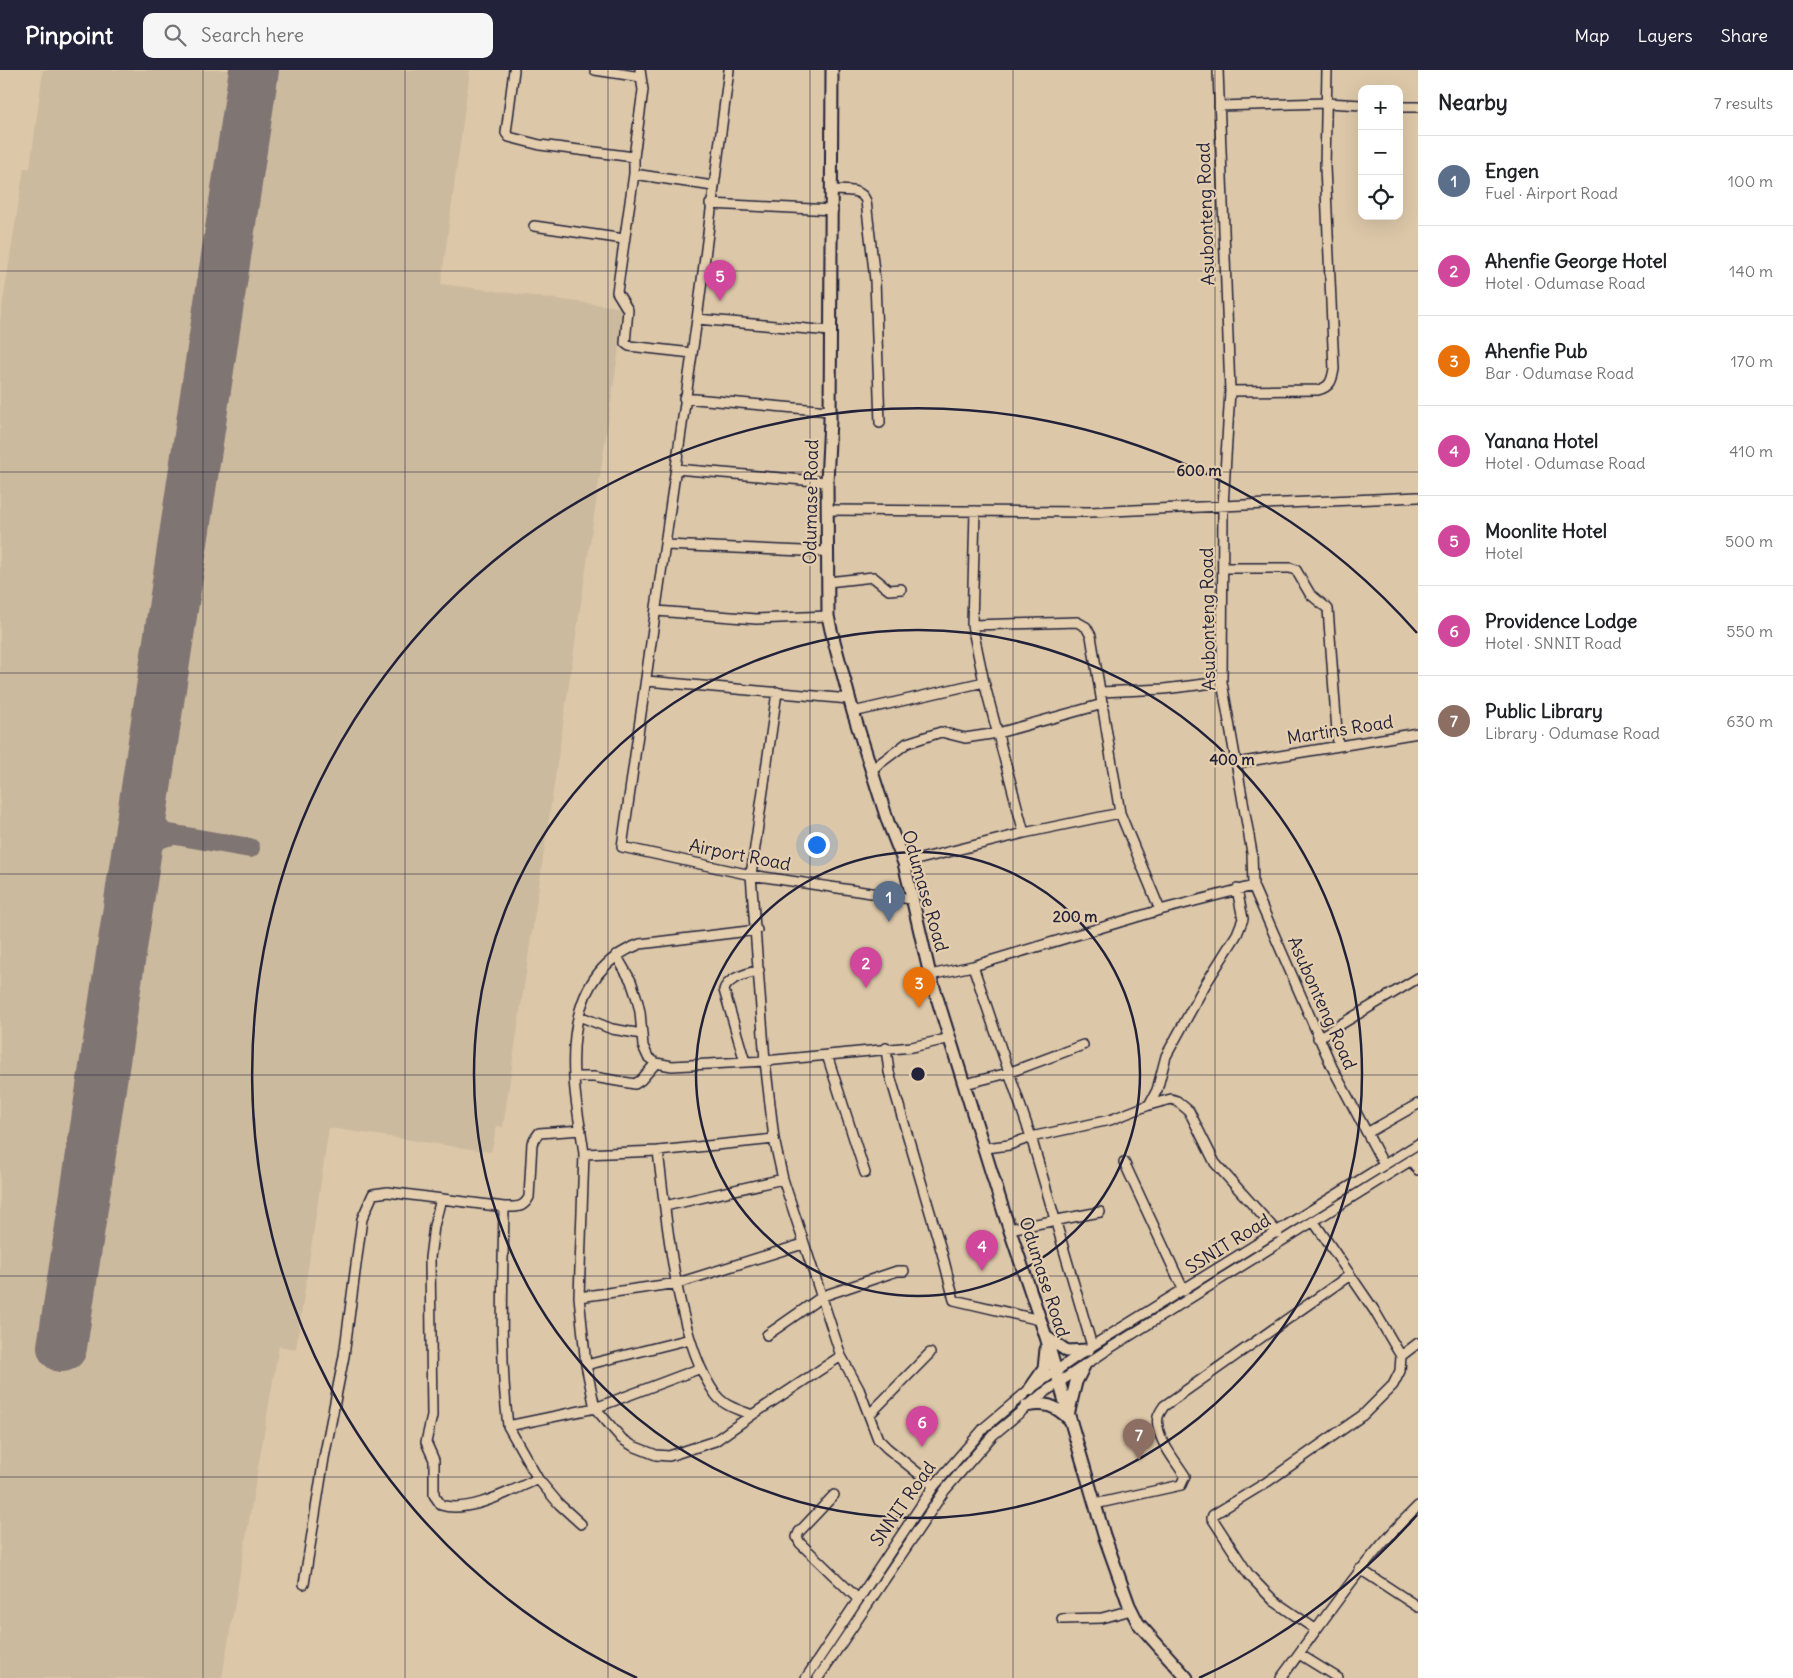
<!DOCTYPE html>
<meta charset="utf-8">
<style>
:root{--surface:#fff;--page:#f6f6f6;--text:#202124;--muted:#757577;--line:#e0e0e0;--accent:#22223b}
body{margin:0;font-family:Delius,sans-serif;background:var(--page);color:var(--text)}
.controls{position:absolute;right:15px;top:15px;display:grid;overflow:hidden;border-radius:10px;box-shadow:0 5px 20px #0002}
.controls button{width:45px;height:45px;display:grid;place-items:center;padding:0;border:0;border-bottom:1px solid var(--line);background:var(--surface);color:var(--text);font:25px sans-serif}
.you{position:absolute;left:816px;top:774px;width:18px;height:18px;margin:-12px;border:4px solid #fff;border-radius:50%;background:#1a73e8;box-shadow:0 0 0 8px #1a73e833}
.badge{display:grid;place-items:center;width:32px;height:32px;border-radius:50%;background:var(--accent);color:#fff;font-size:16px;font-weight:700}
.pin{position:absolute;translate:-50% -41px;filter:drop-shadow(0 1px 2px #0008)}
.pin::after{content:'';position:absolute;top:26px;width:18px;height:15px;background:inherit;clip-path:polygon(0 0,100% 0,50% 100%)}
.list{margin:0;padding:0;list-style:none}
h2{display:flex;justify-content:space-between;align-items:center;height:65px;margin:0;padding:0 20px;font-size:21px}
h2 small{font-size:16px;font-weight:400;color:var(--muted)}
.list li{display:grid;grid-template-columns:32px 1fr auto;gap:15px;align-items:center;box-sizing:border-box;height:90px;padding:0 20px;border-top:1px solid var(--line)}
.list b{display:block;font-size:19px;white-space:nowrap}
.list p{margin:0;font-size:16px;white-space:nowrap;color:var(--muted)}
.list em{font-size:16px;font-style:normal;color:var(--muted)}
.icon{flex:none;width:28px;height:28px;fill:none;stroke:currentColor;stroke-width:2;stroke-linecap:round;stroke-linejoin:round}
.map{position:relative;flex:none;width:1418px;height:1608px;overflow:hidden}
header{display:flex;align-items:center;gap:30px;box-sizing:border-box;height:70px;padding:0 25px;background:var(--accent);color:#fff}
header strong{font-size:24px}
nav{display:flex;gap:28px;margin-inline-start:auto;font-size:18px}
.search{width:350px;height:45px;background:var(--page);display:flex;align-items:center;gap:12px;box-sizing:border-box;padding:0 18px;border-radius:10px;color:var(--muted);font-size:19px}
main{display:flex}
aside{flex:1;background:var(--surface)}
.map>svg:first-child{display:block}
.built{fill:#ccba9f}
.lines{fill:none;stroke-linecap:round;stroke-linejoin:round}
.taxiway{stroke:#7f7472;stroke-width:20}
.runway{stroke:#7f7472;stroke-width:50}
.minor-casing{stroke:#22223b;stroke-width:12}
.major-casing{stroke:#22223b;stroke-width:15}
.minor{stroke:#e4cead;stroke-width:9}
.major{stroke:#e4cead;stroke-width:11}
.grid{fill:none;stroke:#22223b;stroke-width:1;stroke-opacity:0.55}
.ring{fill:none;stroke:#22223b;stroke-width:2.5}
.labels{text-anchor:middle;stroke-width:4.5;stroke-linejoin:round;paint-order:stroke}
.street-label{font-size:18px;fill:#22223b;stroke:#e4cead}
.centre{fill:#22223b;stroke:#e4cead;stroke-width:2.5}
.ring-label{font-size:15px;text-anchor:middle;font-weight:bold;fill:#22223b;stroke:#e4cead;stroke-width:4.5;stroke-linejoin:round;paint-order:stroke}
</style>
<header>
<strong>Pinpoint</strong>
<div class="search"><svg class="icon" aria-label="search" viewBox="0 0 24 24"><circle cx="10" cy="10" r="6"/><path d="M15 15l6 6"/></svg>Search here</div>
<nav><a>Map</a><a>Layers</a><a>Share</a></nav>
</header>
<main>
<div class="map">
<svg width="1418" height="1608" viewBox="0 0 1418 1608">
<rect width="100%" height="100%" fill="#dcc7a8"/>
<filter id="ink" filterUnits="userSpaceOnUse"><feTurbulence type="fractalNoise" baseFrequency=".02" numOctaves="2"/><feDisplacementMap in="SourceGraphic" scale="10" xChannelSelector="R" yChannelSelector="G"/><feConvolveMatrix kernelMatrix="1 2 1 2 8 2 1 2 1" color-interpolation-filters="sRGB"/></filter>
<g filter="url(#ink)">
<path class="built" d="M 43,0 L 470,0 L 441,214 L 625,238 L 503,1057 L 497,1056 L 491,1082 L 329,1058 L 296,1279 L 279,1276 L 222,1608 L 0,1608 L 0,251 L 24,98 L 30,98 Z"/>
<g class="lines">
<path class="taxiway" d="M 144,730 L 152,750 L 164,763 L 250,778
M 135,793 C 144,777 154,768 173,765"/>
<path class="runway" d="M 62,1277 L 254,0"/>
<g class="minor-casing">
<path id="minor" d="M 514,0 L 506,63 L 509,67 L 540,75 L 634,87
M 595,0 L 641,7
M 640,0 L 643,20 L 634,87 L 634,104 L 713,116
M 729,0 L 697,249 L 622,777 L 751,805 L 911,829
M 1218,0 L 1230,321 L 1223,436 L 1222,612 L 1252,783 L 1253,816 L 1332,997 L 1384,1095
M 1219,36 L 1327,33 L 1362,35
M 1399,37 L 1418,37
M 634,104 L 617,222 L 628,240 L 625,273 L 629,276 L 692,283
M 833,120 C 845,121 861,118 866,131 L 875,210 L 880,353
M 710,134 L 833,140
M 534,156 L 624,169
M 697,249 L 830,261
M 1230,321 L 1318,320 C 1330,317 1332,311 1334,299 L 1325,97 L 1327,0
M 684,328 L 829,341
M 676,399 L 827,412
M 827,440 L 1090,442 L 1418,427
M 975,441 L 972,555 L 984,612 L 1024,763
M 666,475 L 827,482
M 1223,498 L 1290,498 L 1296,500 L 1310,524 L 1328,539 L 1338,675
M 828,512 L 873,507 L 889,520 L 901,519
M 657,541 L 756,549 L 828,546
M 972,555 L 1077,552 L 1086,557 L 1091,566 L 1120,743
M 647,611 L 849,629
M 1101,622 L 1164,619 L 1222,612
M 853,642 L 984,612
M 1237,693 L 1418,663
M 871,700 L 907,673 L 941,662 L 965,668 L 998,663 L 1103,634
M 904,793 L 1024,763 L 1120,743 L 1160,840 L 1253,816
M 757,860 L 640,874 C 583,895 571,951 574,1007 C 575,1033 581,1058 584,1084 L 658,1081 L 774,1069
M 616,885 L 631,911 L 637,929 L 640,942 L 643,976 L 648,987 L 656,993 L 672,996 L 765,991 L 751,805 L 777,622
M 973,896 L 1031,1067 L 1092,1276
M 930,905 L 973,896 L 1160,840
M 579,946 L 612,959 L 642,964
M 1318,968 L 1418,908
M 886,978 L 889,1002 L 942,1183 L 954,1230 L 1040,1250
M 827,985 L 865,1103
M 745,992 L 724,920 C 728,907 748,904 759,900
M 574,1007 L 594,1007 L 635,1014 L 641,1010 L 656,993
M 965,1014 L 1008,1003 L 1083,975
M 1149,1035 L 1171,1029 L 1177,1031 L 1189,1041 L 1215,1093 L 1278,1163
M 581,1060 L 539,1063 L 532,1073 L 529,1127 C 523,1139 515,1137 504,1137 C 503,1211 499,1283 508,1356 L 595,1338 L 701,1298
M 1367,1063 L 1418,1034
M 986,1078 L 1009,1075 L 1031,1067 L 1110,1050 L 1149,1035 L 1157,1020 L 1166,986 L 1205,915 L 1237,864 L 1243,849 L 1237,819
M 658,1081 C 666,1147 677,1272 716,1325 C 724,1336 739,1340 752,1345 L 841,1286
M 584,1084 L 579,1227 L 586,1295 L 595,1338 L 622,1369 L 633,1376 L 656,1385 L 669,1386 L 715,1371 L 752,1345
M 1411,1090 L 1418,1100
M 1124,1092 L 1184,1221
M 441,1129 L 434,1156 L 430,1188 L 432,1346 L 426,1372 L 434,1390 L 434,1425 L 441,1435 C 469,1444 512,1420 538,1409
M 665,1136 L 783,1109
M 1314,1152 L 1374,1240 L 1401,1286 L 1400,1301 L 1393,1315 L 1363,1345 L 1267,1412 L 1213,1445 L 1212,1448 L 1249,1505 L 1274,1531 L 1315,1559
M 1009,1159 L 1100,1142
M 579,1227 L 678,1213 L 803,1174
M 767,1265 L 823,1226 L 897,1201 L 904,1201
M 1401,1286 L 1418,1273
M 586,1295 L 690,1269
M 869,1345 L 930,1283
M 508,1356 L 538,1409 L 559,1434 L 581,1454
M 934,1416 L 887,1378 L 878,1369 L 859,1319 L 841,1286 L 783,1109 L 774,1069 L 765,991 L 912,977 L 951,968
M 834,1425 L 799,1462 L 797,1467 L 800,1473 L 858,1529
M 1095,1434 L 1181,1415 L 1185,1406 C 1175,1390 1154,1366 1158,1347 C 1159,1343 1162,1339 1164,1336 L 1350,1205
M 1360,1499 L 1418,1537
M 304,1514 L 324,1388 L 344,1286 L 362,1149 L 373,1124 L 388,1122 L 504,1137
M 1062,1549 L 1102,1548 L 1131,1540
M 1299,1584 L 1338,1608
M 806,1608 L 934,1416 L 985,1357 L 1030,1319 L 1092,1276 L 1418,1074
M 818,1608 L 945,1420 L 993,1365 L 1042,1324 L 1110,1278 L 1418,1086
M 1281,1608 C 1325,1549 1364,1488 1418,1436"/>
</g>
<g class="major-casing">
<path id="major" d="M 832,0 L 830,350 L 827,412 L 828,546 L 831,560 L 853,642 L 888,752 L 904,793 L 930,905 L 1005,1146 L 1046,1267 L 1104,1465 L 1129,1535 L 1138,1553 L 1187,1608
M 1046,1267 L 1067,1281 L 1088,1280
M 1030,1319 L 1044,1299 L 1046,1279
M 1026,1336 C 1045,1332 1055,1335 1069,1349
M 1069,1341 L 1076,1312 L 1084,1296"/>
</g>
<use href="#minor" class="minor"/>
<use href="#major" class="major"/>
</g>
</g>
<path class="grid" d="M 203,0 L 203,1608M 405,0 L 405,1608M 608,0 L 608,1608M 810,0 L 810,1608M 1013,0 L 1013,1608M 1215,0 L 1215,1608M 0,201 L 1418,201M 0,402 L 1418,402M 0,603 L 1418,603M 0,804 L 1418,804M 0,1005 L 1418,1005M 0,1206 L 1418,1206M 0,1407 L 1418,1407"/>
<g class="ring">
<circle cx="918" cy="1004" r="222"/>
<circle cx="918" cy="1004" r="444"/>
<path d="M1417 1445A666 666 0 0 1 1199 1608M637 1608A666 666 0 1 1 1417 563"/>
</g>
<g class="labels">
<g class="street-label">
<text transform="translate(1206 144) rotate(-92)" y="6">Asubonteng Road</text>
<text transform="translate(811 432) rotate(-89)" y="6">Odumase Road</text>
<text transform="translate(1208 549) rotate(-91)" y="6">Asubonteng Road</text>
<text transform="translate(1340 660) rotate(-9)" y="6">Martins Road</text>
<text transform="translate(740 785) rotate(11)" y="6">Airport Road</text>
<text transform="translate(925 821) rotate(74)" y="6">Odumase Road</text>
<text transform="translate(1322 933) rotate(66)" y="6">Asubonteng Road</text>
<text transform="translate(1228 1174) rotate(-32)" y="6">SSNIT Road</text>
<text transform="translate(1044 1207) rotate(72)" y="6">Odumase Road</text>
<text transform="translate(903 1434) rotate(-55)" y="6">SNNIT Road</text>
</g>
</g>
<circle cx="918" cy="1004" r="8" class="centre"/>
<g class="ring-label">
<text x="1199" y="406">600 m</text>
<text x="1232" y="695">400 m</text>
<text x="1075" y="852">200 m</text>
</g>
</svg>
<div class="controls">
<button>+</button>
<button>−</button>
<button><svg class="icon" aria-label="locate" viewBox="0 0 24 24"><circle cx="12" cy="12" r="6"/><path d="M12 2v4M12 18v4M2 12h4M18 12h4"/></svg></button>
</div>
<div class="you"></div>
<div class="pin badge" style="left:889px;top:852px;background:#5c6f8a">1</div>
<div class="pin badge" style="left:866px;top:918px;background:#d1479c">2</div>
<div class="pin badge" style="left:919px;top:938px;background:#e8710a">3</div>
<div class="pin badge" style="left:982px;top:1201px;background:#d1479c">4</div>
<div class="pin badge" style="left:720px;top:231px;background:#d1479c">5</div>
<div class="pin badge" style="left:922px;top:1377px;background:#d1479c">6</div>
<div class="pin badge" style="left:1139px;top:1390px;background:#8d6e63">7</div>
</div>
<aside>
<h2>Nearby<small>7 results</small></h2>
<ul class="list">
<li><span class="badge" style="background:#5c6f8a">1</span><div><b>Engen</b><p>Fuel · Airport Road</p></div><em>100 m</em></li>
<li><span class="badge" style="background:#d1479c">2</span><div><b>Ahenfie George Hotel</b><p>Hotel · Odumase Road</p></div><em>140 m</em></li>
<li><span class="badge" style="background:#e8710a">3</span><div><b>Ahenfie Pub</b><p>Bar · Odumase Road</p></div><em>170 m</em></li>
<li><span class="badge" style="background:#d1479c">4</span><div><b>Yanana Hotel</b><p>Hotel · Odumase Road</p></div><em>410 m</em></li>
<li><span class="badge" style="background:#d1479c">5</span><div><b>Moonlite Hotel</b><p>Hotel</p></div><em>500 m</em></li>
<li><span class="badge" style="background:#d1479c">6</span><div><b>Providence Lodge</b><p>Hotel · SNNIT Road</p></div><em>550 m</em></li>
<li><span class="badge" style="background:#8d6e63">7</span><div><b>Public Library</b><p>Library · Odumase Road</p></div><em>630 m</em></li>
</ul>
</aside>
</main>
